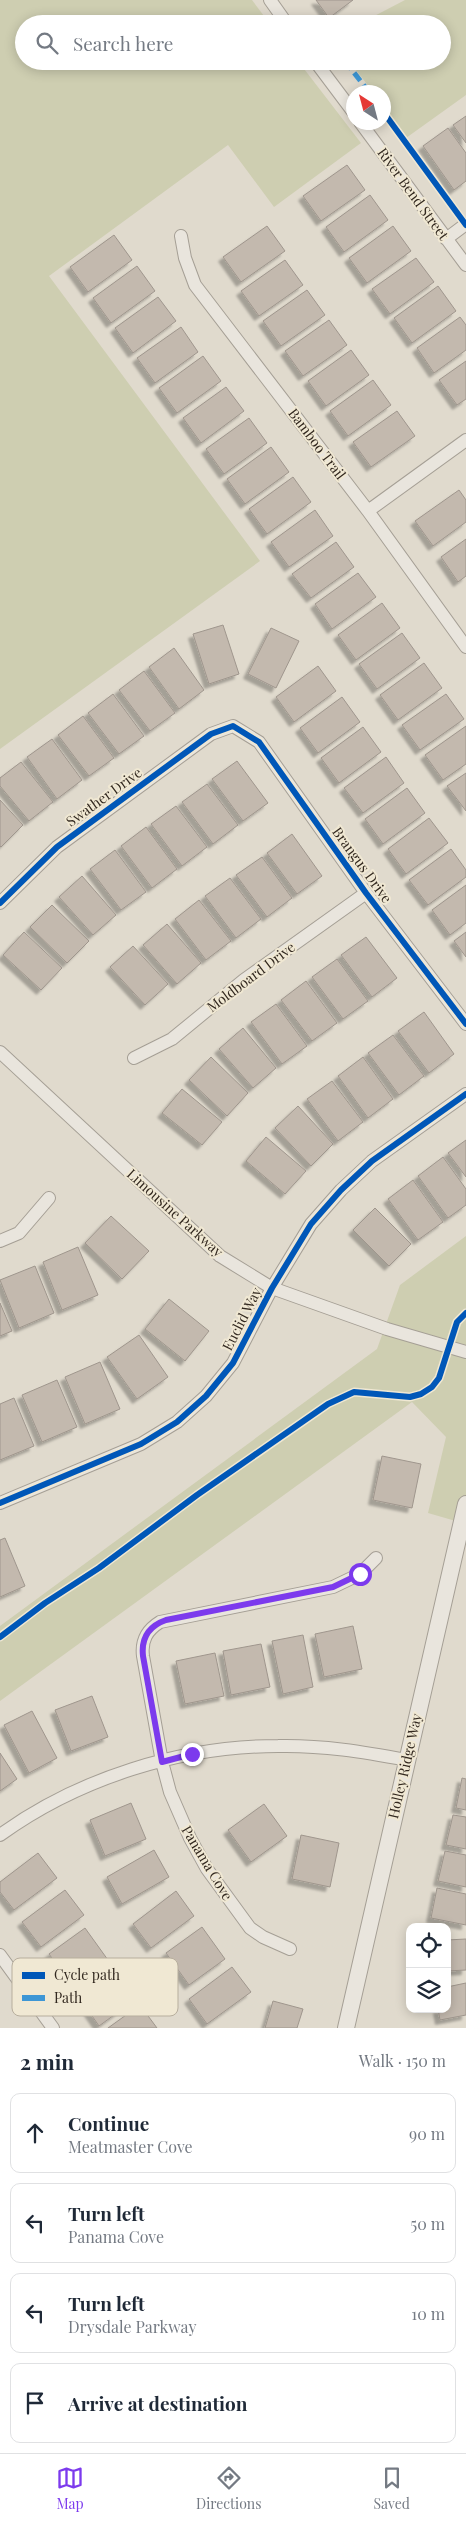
<!DOCTYPE html>
<meta charset="utf-8">
<style>
:root{--surface:#fff;--page:#f6f6f7;--text:#1f2937;--muted:#747a83;--line:#e0e1e3;--accent:#7c3aed}
body{margin:0;font-family:"Playfair Display",serif;background:var(--page);color:var(--text)}
.controls{position:absolute;right:15px;bottom:15px;display:grid;overflow:hidden;border-radius:10px;box-shadow:0 2px 12px #0003}
.controls button{width:45px;height:45px;display:grid;place-items:center;padding:0;border:0;border-bottom:1px solid var(--line);background:var(--surface);color:var(--text);font:25px sans-serif}
.compass{position:absolute;left:346px;top:85px;width:45px;height:45px;border-radius:50%;background:var(--surface);box-shadow:0 2px 12px #0003;rotate:324deg}
.stop{position:absolute;width:15px;height:15px;margin:-11px;border:4px solid #7c3aed;border-radius:50%;background:#fff}
.stop.end{background:#7c3aed;border-color:#fff;box-shadow:0 1px 5px #0008}
.list{margin:0;padding:0;list-style:none}
h2{display:flex;justify-content:space-between;align-items:center;height:65px;margin:0;padding:0 20px;font-size:21px}
h2 small{font-size:16px;font-weight:400;color:var(--muted)}
.list li{display:grid;grid-template-columns:32px 1fr auto;gap:15px;align-items:center;box-sizing:border-box;height:80px;margin:0 10px 10px;padding:0 10px;border:1px solid var(--line);border-radius:10px}
.list b{display:block;font-size:19px;white-space:nowrap}
.list p{margin:0;font-size:16px;white-space:nowrap;color:var(--muted)}
.list em{font-size:16px;font-style:normal;color:var(--muted)}
.icon{flex:none;width:28px;height:28px;fill:none;stroke:currentColor;stroke-width:2;stroke-linecap:round;stroke-linejoin:round}
.map{position:relative;flex:none;width:466px;height:2028px;overflow:hidden}
.search{position:absolute;background:var(--surface);box-shadow:0 2px 12px #0003;left:15px;right:15px;top:15px;height:55px;display:flex;align-items:center;gap:12px;box-sizing:border-box;padding:0 18px;border-radius:28px;color:var(--muted);font-size:19px}
.sheet{height:425px;background:var(--surface)}
nav{display:flex;justify-content:space-around;align-items:center;box-sizing:border-box;height:70px;border-top:1px solid var(--line);background:var(--surface);font-size:14px;color:var(--muted)}
nav a{display:grid;justify-items:center;gap:2px}
nav .on{color:var(--accent)}
.map>svg:first-child{display:block}
.green{fill:#ceceb1}
.building{fill:#c3b9ae;stroke:#9f968d;filter:url(#shadow)}
.lines{fill:none;stroke-linecap:round;stroke-linejoin:round}
.minor-casing{stroke:#a59f95;stroke-width:14}
.tertiary-casing{stroke:#a59f95;stroke-width:18}
.minor{stroke:#e9e5dd;stroke-width:12}
.tertiary{stroke:#e9e5dd;stroke-width:16}
.quiet{stroke:#3d96d5;stroke-width:5;stroke-dasharray:10 5;stroke-linecap:butt}
.cycleway-casing{stroke:#f0e8d3;stroke-width:9}
.cycleway{stroke:#0057b8;stroke-width:6}
.route{stroke:#7c3aed;stroke-width:6}
.labels{text-anchor:middle;stroke-width:4;stroke-linejoin:round;paint-order:stroke}
.street-label{font-size:14px;fill:#32281f;stroke:#f0e8d3}
.key{fill:#f0e8d3;stroke:#b7ae9d;stroke-width:1}
.key-label{font-size:14px;fill:#32281f}
</style>
<div class="map">
<svg width="466" height="2028" viewBox="0 0 466 2028">
<defs>
<filter id="shadow"><feDropShadow dx="-4.5" dy="4.5" stdDeviation="1" flood-color="#0004"/></filter>
</defs>
<rect width="100%" height="100%" fill="#e0dacd"/>
<path class="green" d="M 0,0 L 252,0 L 270,24 L 24,24 L 24,61 L 298,61 L 361,143 L 274,207 L 228,145 L 49,276 L 260,561 L 0,749 Z
M 405,0 L 466,0 L 466,95 L 406,138 L 384,107 L 384,92 L 373,92 L 349,61 L 442,61 L 442,24 L 359,24 Z
M 466,1236 L 466,1524 L 428,1513 L 446,1437 L 412,1402 L 0,1701 L 0,1626 L 377,1349 L 400,1285 Z"/>
<path class="building" d="M 316,0 L 353,0 L 329,18 Z
M 466,116 L 466,143 L 453,125 Z
M 448,128 L 466,153 L 466,181 L 454,190 L 423,146 Z
M 347,165 L 365,190 L 321,221 L 303,196 Z
M 370,195 L 388,220 L 344,252 L 326,227 Z
M 267,226 L 285,251 L 241,282 L 223,257 Z
M 393,226 L 411,251 L 367,283 L 349,258 Z
M 114,235 L 132,260 L 88,292 L 70,267 Z
M 416,258 L 434,282 L 390,314 L 372,289 Z
M 285,260 L 303,285 L 259,316 L 241,291 Z
M 137,266 L 155,291 L 111,323 L 93,298 Z
M 438,286 L 456,311 L 412,343 L 394,318 Z
M 307,290 L 325,315 L 281,346 L 263,321 Z
M 158,297 L 176,321 L 133,353 L 115,328 Z
M 460,317 L 466,325 L 466,350 L 434,373 L 417,348 Z
M 329,320 L 347,345 L 303,376 L 285,351 Z
M 181,327 L 198,352 L 155,383 L 137,358 Z
M 351,350 L 369,375 L 326,406 L 308,381 Z
M 203,356 L 221,381 L 177,413 L 159,388 Z
M 466,361 L 466,399 L 457,405 L 439,380 Z
M 373,380 L 391,405 L 348,436 L 330,411 Z
M 226,387 L 244,411 L 201,443 L 183,418 Z
M 397,411 L 415,436 L 371,467 L 353,442 Z
M 249,418 L 267,443 L 224,474 L 206,449 Z
M 271,447 L 289,472 L 245,504 L 227,479 Z
M 293,477 L 311,502 L 267,534 L 249,509 Z
M 459,490 L 466,500 L 466,522 L 433,546 L 415,521 Z
M 315,510 L 333,536 L 289,567 L 271,542 Z
M 466,539 L 466,576 L 458,582 L 441,557 Z
M 336,542 L 354,567 L 311,598 L 292,574 Z
M 358,573 L 376,597 L 332,629 L 315,604 Z
M 382,603 L 400,628 L 356,660 L 338,635 Z
M 223,625 L 239,674 L 209,684 L 193,634 Z
M 271,628 L 299,641 L 276,688 L 248,674 Z
M 402,633 L 420,658 L 377,689 L 359,664 Z
M 174,648 L 204,690 L 179,709 L 149,667 Z
M 424,663 L 442,688 L 398,720 L 380,695 Z
M 318,666 L 336,691 L 294,722 L 276,697 Z
M 144,671 L 175,713 L 150,731 L 119,690 Z
M 113,694 L 144,736 L 119,754 L 88,713 Z
M 446,694 L 464,719 L 420,750 L 402,725 Z
M 342,697 L 360,722 L 318,753 L 300,728 Z
M 83,716 L 114,758 L 89,776 L 58,735 Z
M 466,726 L 466,764 L 443,780 L 425,755 Z
M 363,727 L 381,752 L 339,783 L 321,758 Z
M 52,739 L 82,780 L 57,799 L 27,757 Z
M 386,757 L 404,783 L 363,813 L 344,788 Z
M 237,761 L 268,803 L 243,821 L 212,779 Z
M 21,762 L 53,802 L 29,821 L 0,786 L 0,778 Z
M 466,773 L 466,811 L 447,786 Z
M 207,784 L 238,825 L 213,844 L 182,802 Z
M 407,788 L 425,813 L 383,844 L 365,819 Z
M 0,800 L 23,825 L 1,847 L 0,846 Z
M 176,806 L 207,847 L 182,866 L 151,824 Z
M 429,818 L 448,843 L 406,874 L 388,849 Z
M 146,827 L 177,869 L 152,888 L 121,846 Z
M 292,834 L 322,876 L 297,894 L 267,853 Z
M 451,849 L 466,870 L 466,877 L 428,905 L 409,880 Z
M 115,850 L 146,892 L 121,910 L 90,869 Z
M 262,857 L 292,898 L 267,917 L 236,875 Z
M 82,876 L 116,915 L 93,935 L 59,897 Z
M 230,878 L 261,919 L 236,938 L 205,896 Z
M 466,885 L 466,923 L 450,935 L 432,910 Z
M 199,900 L 231,941 L 206,960 L 175,919 Z
M 52,905 L 89,941 L 67,963 L 30,927 Z
M 167,924 L 201,963 L 177,984 L 143,945 Z
M 24,932 L 62,968 L 41,990 L 3,955 Z
M 466,932 L 466,957 L 454,941 Z
M 366,937 L 397,978 L 372,997 L 341,955 Z
M 133,946 L 168,984 L 145,1005 L 110,967 Z
M 337,959 L 368,1001 L 343,1019 L 312,977 Z
M 306,981 L 337,1023 L 312,1041 L 281,1000 Z
M 276,1004 L 307,1046 L 282,1064 L 251,1022 Z
M 424,1012 L 454,1054 L 429,1073 L 398,1031 Z
M 243,1028 L 276,1068 L 253,1088 L 219,1049 Z
M 393,1035 L 424,1076 L 399,1095 L 368,1053 Z
M 211,1057 L 248,1093 L 227,1116 L 189,1080 Z
M 363,1057 L 393,1099 L 368,1118 L 338,1076 Z
M 332,1081 L 363,1122 L 338,1141 L 307,1099 Z
M 182,1089 L 222,1122 L 202,1145 L 162,1113 Z
M 298,1106 L 333,1144 L 311,1166 L 275,1128 Z
M 266,1137 L 306,1171 L 285,1194 L 246,1161 Z
M 466,1140 L 466,1177 L 448,1153 Z
M 443,1157 L 466,1189 L 466,1205 L 448,1218 L 418,1176 Z
M 413,1180 L 443,1222 L 418,1240 L 388,1199 Z
M 375,1208 L 411,1244 L 389,1266 L 353,1230 Z
M 111,1216 L 149,1251 L 122,1279 L 85,1243 Z
M 78,1247 L 98,1295 L 62,1310 L 43,1262 Z
M 35,1266 L 54,1313 L 19,1328 L 0,1280 Z
M 169,1299 L 209,1331 L 185,1361 L 145,1329 Z
M 0,1303 L 12,1331 L 0,1336 Z
M 139,1335 L 168,1377 L 137,1399 L 107,1357 Z
M 100,1362 L 120,1409 L 85,1424 L 65,1377 Z
M 57,1380 L 77,1427 L 42,1442 L 22,1395 Z
M 14,1398 L 34,1446 L 0,1460 L 0,1404 Z
M 382,1456 L 421,1464 L 412,1508 L 373,1500 Z
M 5,1538 L 25,1586 L 0,1597 L 0,1540 Z
M 353,1626 L 362,1669 L 324,1677 L 315,1634 Z
M 303,1635 L 313,1687 L 283,1694 L 272,1641 Z
M 261,1644 L 270,1687 L 231,1695 L 223,1651 Z
M 215,1653 L 224,1696 L 185,1704 L 176,1661 Z
M 92,1696 L 108,1737 L 71,1751 L 55,1710 Z
M 32,1711 L 57,1758 L 29,1773 L 4,1725 Z
M 0,1753 L 17,1779 L 0,1791 Z
M 462,1778 L 466,1779 L 466,1810 L 456,1808 Z
M 131,1803 L 146,1839 L 105,1856 L 90,1820 Z
M 264,1804 L 287,1836 L 251,1862 L 228,1830 Z
M 453,1815 L 466,1817 L 466,1849 L 446,1845 Z
M 301,1835 L 339,1843 L 330,1887 L 292,1879 Z
M 154,1850 L 169,1877 L 122,1904 L 107,1877 Z
M 445,1851 L 466,1855 L 466,1887 L 438,1881 Z
M 38,1853 L 57,1878 L 14,1910 L 0,1892 L 0,1882 Z
M 437,1888 L 466,1894 L 466,1925 L 431,1918 Z
M 65,1890 L 84,1915 L 41,1947 L 22,1922 Z
M 176,1891 L 194,1916 L 151,1948 L 133,1924 Z
M 202,1927 L 225,1959 L 189,1985 L 166,1953 Z
M 85,1928 L 108,1960 L 72,1986 L 49,1954 Z
M 466,1939 L 466,1970 L 447,1971 L 447,1940 Z
M 232,1967 L 251,1992 L 207,2024 L 189,1999 Z
M 113,1968 L 136,1999 L 99,2026 L 77,1994 Z
M 466,1983 L 466,2015 L 440,2020 L 438,2009 L 447,2009 L 447,1987 Z
M 273,2001 L 303,2009 L 297,2028 L 265,2028 Z
M 140,2005 L 157,2028 L 108,2028 Z"/>
<g class="lines">
<g class="minor-casing">
<path id="minor" d="M 270,0 L 287,24
M 315,61 L 354,113
M 360,122 L 466,265
M 181,236 L 185,258 L 195,285 L 368,511 L 466,647
M 446,239 L 466,224
M 368,511 L 466,440
M 0,903 L 57,847 L 211,734 L 233,726 L 259,742 L 366,893 L 466,1024
M 0,1052 L 220,1256 L 272,1288 L 387,1329 L 466,1352
M 134,1058 L 172,1039 L 244,980 L 366,893
M 0,1241 L 19,1233 L 49,1198
M 0,1503 L 141,1444 L 177,1422 L 206,1396 L 233,1363 L 272,1288 L 311,1224 L 341,1190 L 372,1161 L 466,1094
M 0,1835 C 79,1778 181,1746 278,1746 C 322,1745 364,1752 407,1760
M 290,1949 L 263,1937 L 250,1928 L 207,1869 L 190,1838 L 170,1792 L 162,1762 L 143,1656 C 141,1640 147,1630 160,1622 L 333,1587 L 360,1574 L 376,1558
M 0,1955 L 53,2028"/>
</g>
<g class="tertiary-casing">
<path id="tertiary" d="M 346,2028 L 466,1504"/>
</g>
<use href="#minor" class="minor"/>
<use href="#tertiary" class="tertiary"/>
<path class="quiet" d="M 345,61 L 369,92"/>
<g class="cycleway-casing">
<path id="cycleway" d="M 384,113 L 466,225
M 0,903 L 57,847 L 211,734 L 233,726 L 259,742 L 366,893 L 466,1024
M 0,1503 L 141,1444 L 177,1422 L 206,1396 L 233,1363 L 272,1288 L 311,1224 L 341,1190 L 372,1161 L 466,1094
M 0,1637 L 45,1603 L 99,1568 L 197,1495 L 328,1404 L 354,1392 L 410,1397 L 421,1394 L 432,1387 L 439,1378 L 457,1322 L 466,1313"/>
</g>
<use href="#cycleway" class="cycleway"/>
</g>
<g class="lines">
<path class="route" d="M 192,1754 L 162,1762 L 143,1656 C 141,1638 149,1626 166,1620 L 333,1587 L 360,1574"/>
</g>
<g class="labels">
<g class="street-label">
<text transform="translate(413 194) rotate(54)" y="5">River Bend Street</text>
<text transform="translate(317 444) rotate(53)" y="5">Bamboo Trail</text>
<text transform="translate(104 797) rotate(-36)" y="5">Swather Drive</text>
<text transform="translate(362 865) rotate(54)" y="5">Brangus Drive</text>
<text transform="translate(251 977) rotate(-37)" y="5">Moldboard Drive</text>
<text transform="translate(175 1213) rotate(42)" y="5">Limousine Parkway</text>
<text transform="translate(242 1319) rotate(-63)" y="5">Euclid Way</text>
<text transform="translate(405 1766) rotate(-77)" y="5">Holley Ridge Way</text>
<text transform="translate(207 1863) rotate(59)" y="5">Panama Cove</text>
</g>
</g>
<rect x="12" y="1958" width="166" height="58" rx="8" class="key"/>
<rect x="22" y="1972" width="23" height="7" fill="#0057b8"/>
<rect x="22" y="1995" width="23" height="6" fill="#3d96d5"/>
<g class="key-label">
<text x="54" y="1980">Cycle path</text>
<text x="54" y="2003">Path</text>
</g>
</svg>
<div class="controls">
<button><svg class="icon" aria-label="locate" viewBox="0 0 24 24"><circle cx="12" cy="12" r="6"/><path d="M12 2v4M12 18v4M2 12h4M18 12h4"/></svg></button>
<button><svg class="icon" aria-label="layers" viewBox="0 0 24 24"><path d="M12 4l9 5-9 5-9-5zM3 14l9 5 9-5"/></svg></button>
</div>
<svg class="compass" viewBox="-18 -18 36 36"><path d="M0-13l5 13h-10z" fill="#e53935"/><path d="M0 13l5-13h-10z" fill="#747a83"/></svg>
<div class="stop" style="left:360px;top:1574px"></div>
<div class="stop end" style="left:192px;top:1754px"></div>
<div class="search"><svg class="icon" aria-label="search" viewBox="0 0 24 24"><circle cx="10" cy="10" r="6"/><path d="M15 15l6 6"/></svg>Search here</div>
</div>
<section class="sheet">
<h2>2 min<small>Walk · 150 m</small></h2>
<ul class="list">
<li><svg class="icon" aria-label="ahead" viewBox="0 0 24 24"><path d="M12 20V5M6 11l6-6 6 6"/></svg><div><b>Continue</b><p>Meatmaster Cove</p></div><em>90 m</em></li>
<li><svg class="icon" aria-label="left" viewBox="0 0 24 24"><path d="M17 20v-9H6M10 6l-5 5 5 5"/></svg><div><b>Turn left</b><p>Panama Cove</p></div><em>50 m</em></li>
<li><svg class="icon" aria-label="left" viewBox="0 0 24 24"><path d="M17 20v-9H6M10 6l-5 5 5 5"/></svg><div><b>Turn left</b><p>Drysdale Parkway</p></div><em>10 m</em></li>
<li><svg class="icon" aria-label="arrive" viewBox="0 0 24 24"><path d="M6 21V4h12l-3 4 3 4H6"/></svg><div><b>Arrive at destination</b></div></li>
</ul>
</section>
<nav>
<a class="on"><svg class="icon" aria-label="map" viewBox="0 0 24 24"><path d="M3 6l6-2 6 2 6-2v14l-6 2-6-2-6 2zM9 4v14M15 6v14"/></svg>Map</a>
<a><svg class="icon" aria-label="directions" viewBox="0 0 24 24"><path d="M12 3l9 9-9 9-9-9zM9 14v-3h6M13 9l2 2-2 2"/></svg>Directions</a>
<a><svg class="icon" aria-label="saved" viewBox="0 0 24 24"><path d="M7 4h10v16l-5-4-5 4z"/></svg>Saved</a>
</nav>
